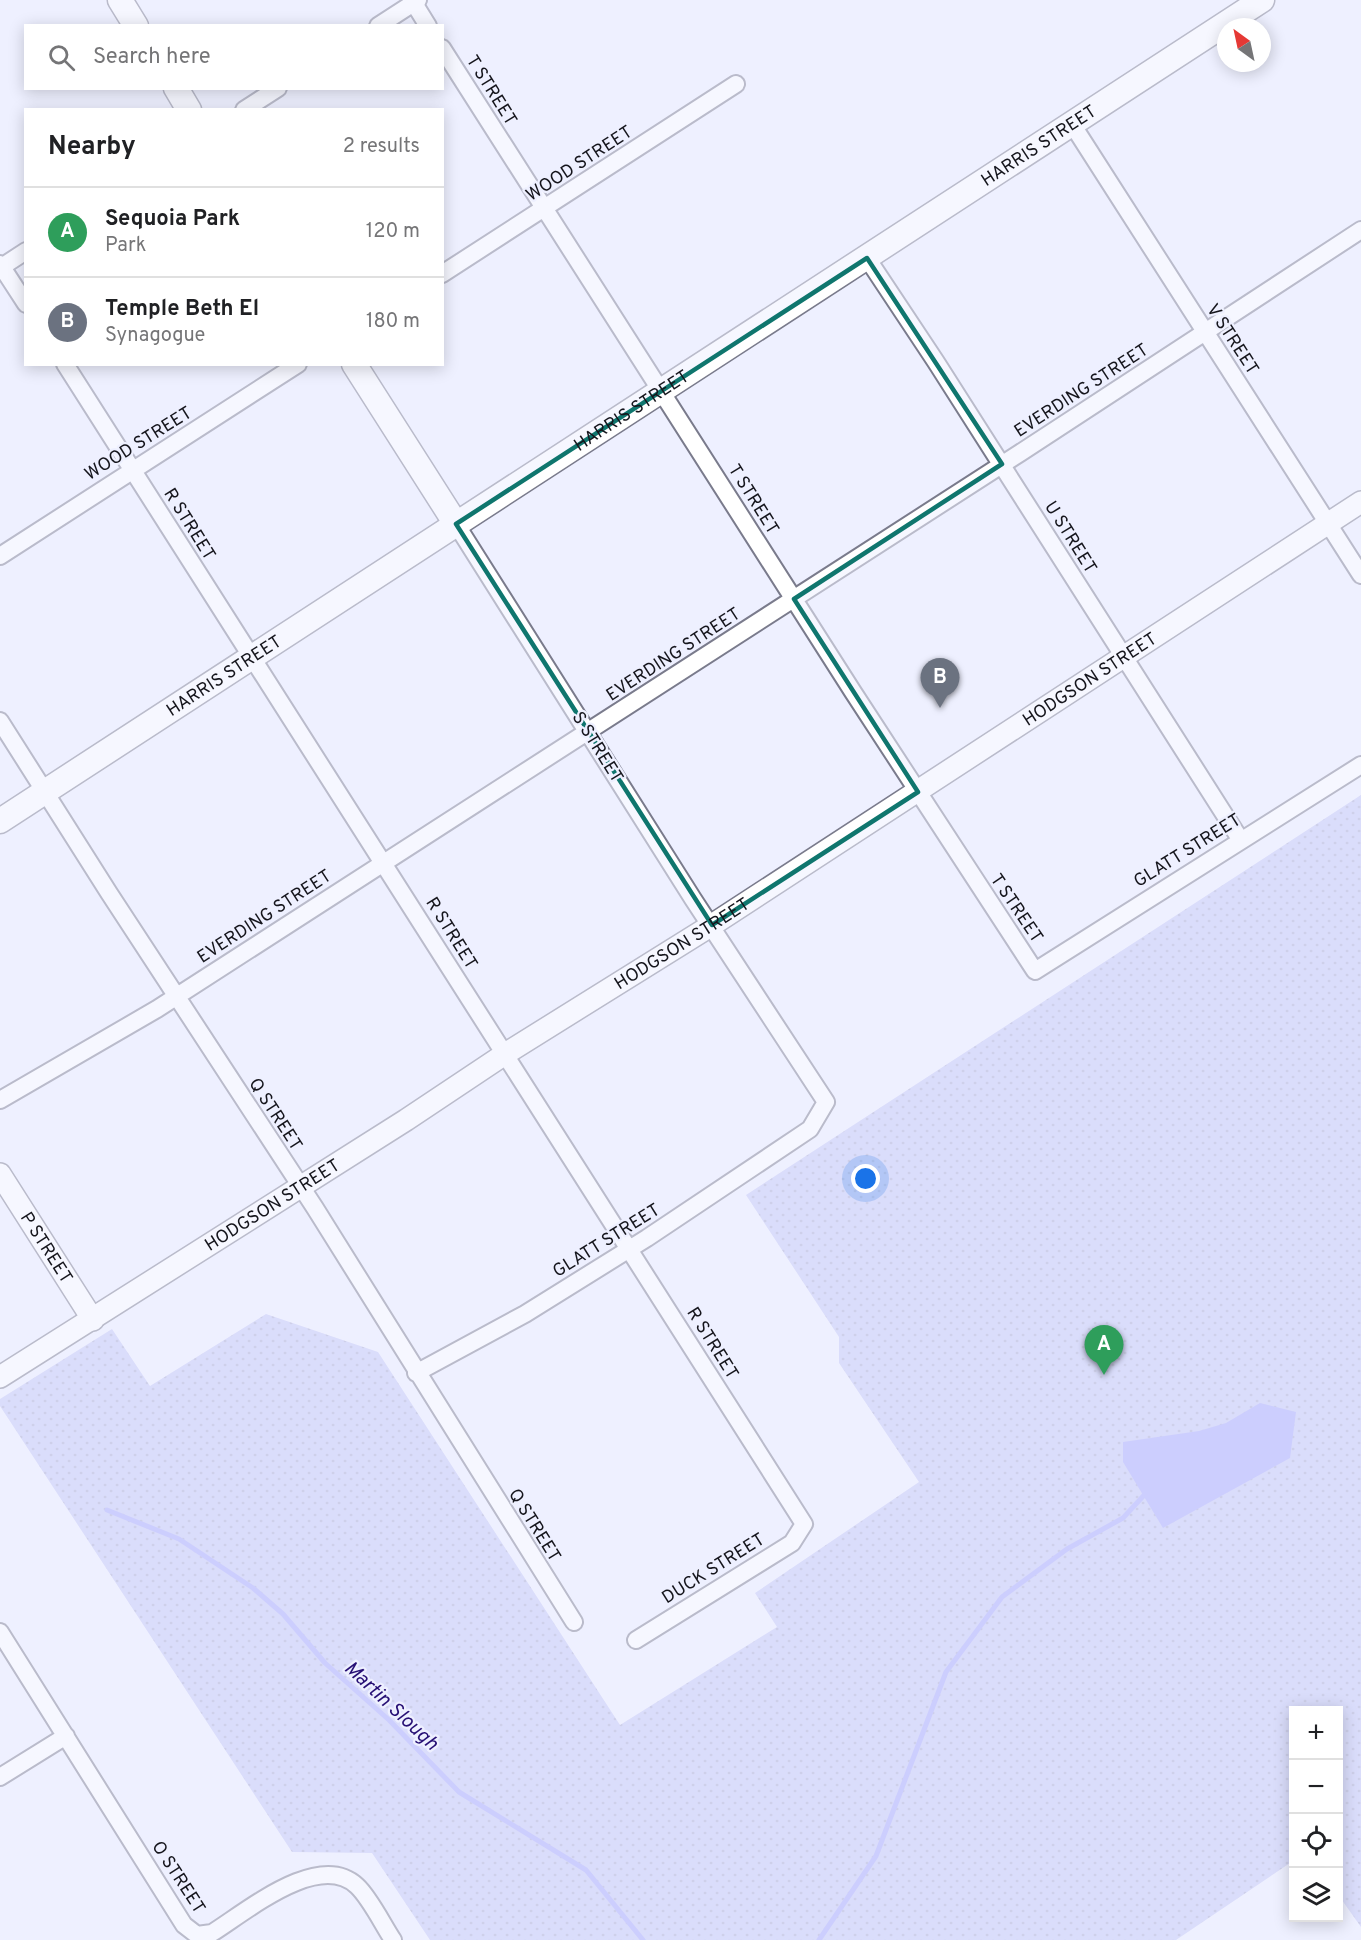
<!DOCTYPE html>
<meta charset="utf-8">
<style>
:root{--surface:#fff;--page:#f2f2f2;--text:#202124;--muted:#757577;--line:#e0e0e0;--accent:#57881d}
body{margin:0;font-family:Overpass,sans-serif;background:var(--page);color:var(--text)}
.controls{position:absolute;right:18px;bottom:18px;display:grid;overflow:hidden;border-radius:0px;box-shadow:0 3px 15px #0003}
.controls button{width:54px;height:54px;display:grid;place-items:center;padding:0;border:0;border-bottom:2px solid var(--line);background:var(--surface);color:var(--text);font:30px sans-serif}
.compass{position:absolute;left:1217px;top:18px;width:54px;height:54px;border-radius:50%;background:var(--surface);box-shadow:0 3px 15px #0003;rotate:327deg}
.you{position:absolute;left:866px;top:1179px;width:21px;height:21px;margin:-15px;border:4px solid #fff;border-radius:50%;background:#1a73e8;box-shadow:0 0 0 9px #1a73e833}
.badge{display:grid;place-items:center;width:39px;height:39px;border-radius:50%;background:var(--accent);color:#fff;font-size:20px;font-weight:700}
.pin{position:absolute;translate:-50% -50px;filter:drop-shadow(0 2px 3px #0008)}
.pin::after{content:'';position:absolute;top:32px;width:21px;height:18px;background:inherit;clip-path:polygon(0 0,100% 0,50% 100%)}
.list{margin:0;padding:0;list-style:none}
h2{display:flex;justify-content:space-between;align-items:center;height:78px;margin:0;padding:0 24px;font-size:26px}
h2 small{font-size:20px;font-weight:400;color:var(--muted)}
.list li{display:grid;grid-template-columns:39px 1fr auto;gap:18px;align-items:center;box-sizing:border-box;height:90px;padding:0 24px;border-top:2px solid var(--line)}
.list b{display:block;font-size:22px;white-space:nowrap}
.list p{margin:0;font-size:20px;white-space:nowrap;color:var(--muted)}
.list em{font-size:20px;font-style:normal;color:var(--muted)}
.icon{flex:none;width:33px;height:33px;fill:none;stroke:currentColor;stroke-width:2;stroke-linecap:round;stroke-linejoin:round}
.map{position:relative;flex:none;width:1361px;height:1940px;overflow:hidden}
.search{position:absolute;background:var(--surface);box-shadow:0 3px 15px #0003;left:24px;top:24px;width:420px;height:66px;display:flex;align-items:center;gap:15px;box-sizing:border-box;padding:0 21px;border-radius:0px;color:var(--muted);font-size:22px}
.panel{position:absolute;background:var(--surface);box-shadow:0 3px 15px #0003;left:24px;top:108px;width:420px;height:258px;border-radius:0px}
.map>svg:first-child{display:block}
.park{fill:url(#park-dots)}
.water{fill:#a3a5fc}
.lines{fill:none;stroke-linecap:round;stroke-linejoin:round}
.stream{stroke:#a3a5fc;stroke-width:5}
.minor-casing{stroke:#7a7b8c;stroke-width:20}
.tertiary-casing{stroke:#7a7b8c;stroke-width:24}
.secondary-casing{stroke:#7a7b8c;stroke-width:27}
.minor{stroke:#fff;stroke-width:16}
.tertiary{stroke:#fff;stroke-width:21}
.secondary{stroke:#fff;stroke-width:24}
.marked{fill:none;stroke:#0f766e;stroke-width:4.5;stroke-linejoin:round}
.labels{text-anchor:middle;stroke-width:4.5;stroke-linejoin:round;paint-order:stroke}
.street-label{font-size:18px;fill:#15151c;stroke:#eef0ff}
.water-label{font-size:20px;font-style:italic;fill:#271075;stroke:#eef0ff}
</style>
<div class="map">
<svg width="1361" height="1940" viewBox="0 0 1361 1940">
<defs>
<pattern id="park-dots" width="8" height="8" patternUnits="userSpaceOnUse" patternTransform="scale(1.5)"><rect width="8" height="8" fill="#c2c5f5"/><path d="M2 2h.1M6 6h.1" fill="none" stroke="#a6a8d1" stroke-width="1.8" stroke-linecap="round"/></pattern>
</defs>
<rect width="100%" height="100%" fill="#eef0ff"/>
<path class="park" d="M 1361,795 L 1361,1927 L 1339,1896 L 1338,1710 L 1294,1710 L 1293,1861 L 1176,1940 L 430,1940 L 372,1853 L 292,1852 L 0,1406 L 0,1399 L 112,1329 L 150,1386 L 266,1314 L 378,1352 L 620,1725 L 777,1627 L 755,1593 L 919,1482 L 839,1363 L 839,1337 L 746,1195 Z"/>
<path class="water" d="M 1260,1403 L 1296,1412 L 1290,1458 L 1163,1528 L 1123,1462 L 1123,1442 L 1199,1431 L 1226,1423 Z"/>
<g class="lines">
<path class="stream" d="M 107,1510 L 179,1539 L 253,1588 L 283,1614 L 325,1663 L 389,1720 L 459,1792 L 586,1870 L 643,1940
M 819,1940 L 876,1856 L 946,1672 L 1002,1597 L 1067,1549 L 1123,1518 L 1147,1492"/>
<g class="minor-casing">
<path id="minor" d="M 412,0 L 428,26
M 378,26 L 418,0
M 442,48 L 853,692 L 1035,971 L 1361,765
M 244,110 L 278,88
M 1072,124 L 1361,575
M 867,258 L 936,362 L 1240,839
M 0,264 L 26,304
M 0,268 L 26,251
M 442,274 L 736,84
M 65,364 L 804,1524 L 792,1543 L 636,1640
M 0,556 L 298,364
M 0,721 L 109,893 L 315,1208 L 574,1622
M 0,1100 L 157,1009 L 1020,453 L 1361,230
M 416,1373 L 525,1314 L 647,1238 L 810,1129 L 826,1102 L 693,899 L 456,524
M 0,1632 L 184,1925 L 197,1935 L 212,1933 C 246,1912 319,1850 357,1886 C 370,1898 383,1925 393,1940
M 0,1777 L 66,1736"/>
</g>
<g class="tertiary-casing">
<g id="tertiary">
<path id="s1" d="M 0,1174 L 93,1320"/>
<path id="s2" d="M 0,1377 L 406,1120 L 505,1054 L 712,925 L 1361,502"/>
</g>
</g>
<g class="secondary-casing">
<g id="secondary">
<path d="M 120,0 L 136,26"/>
<path d="M 176,88 L 189,110"/>
<path d="M 354,364 L 456,524"/>
<path id="s3" d="M 0,821 L 1262,0"/>
</g>
</g>
<use href="#minor" class="minor"/>
<use href="#tertiary" class="tertiary"/>
<use href="#secondary" class="secondary"/>
</g>
<path d="M0 0H1361V1940H0ZM 867,258 L 1002,464 L 794,599 L 918,792 L 712,925 L 456,524 Z" fill="#eef0ff" fill-opacity=".55" fill-rule="evenodd"/>
<path class="marked" d="M 867,258 L 1002,464 L 794,599 L 918,792 L 712,925 L 456,524 Z"/>
<g class="labels">
<g class="street-label">
<text transform="translate(492 90) rotate(58)" y="6">T STREET</text>
<text dy="6" stroke="none"><textPath href="#s3" startOffset="1239">HARRIS STREET</textPath></text>
<text transform="translate(579 163) rotate(-33)" y="6">WOOD STREET</text>
<text transform="translate(1233 339) rotate(57)" y="6">V STREET</text>
<text transform="translate(1081 390) rotate(-33)" y="6">EVERDING STREET</text>
<text dy="6" stroke="none"><textPath href="#s3" startOffset="753">HARRIS STREET</textPath></text>
<text transform="translate(138 443) rotate(-32)" y="6">WOOD STREET</text>
<text transform="translate(754 499) rotate(58)" y="6">T STREET</text>
<text transform="translate(190 524) rotate(58)" y="6">R STREET</text>
<text transform="translate(1071 537) rotate(58)" y="6">U STREET</text>
<text transform="translate(673 654) rotate(-33)" y="6">EVERDING STREET</text>
<text dy="6" stroke="none"><textPath href="#s3" startOffset="267">HARRIS STREET</textPath></text>
<text dy="6" stroke="none"><textPath href="#s2" startOffset="1294">HODGSON STREET</textPath></text>
<text transform="translate(598 747) rotate(58)" y="6">S STREET</text>
<text transform="translate(1187 850) rotate(-32)" y="6">GLATT STREET</text>
<text transform="translate(1017 908) rotate(56)" y="6">T STREET</text>
<text transform="translate(264 916) rotate(-33)" y="6">EVERDING STREET</text>
<text transform="translate(452 933) rotate(58)" y="6">R STREET</text>
<text dy="6" stroke="none"><textPath href="#s2" startOffset="808">HODGSON STREET</textPath></text>
<text transform="translate(276 1114) rotate(57)" y="6">Q STREET</text>
<text dy="6" stroke="none"><textPath href="#s2" startOffset="322">HODGSON STREET</textPath></text>
<text transform="translate(606 1240) rotate(-32)" y="6">GLATT STREET</text>
<text dy="6" stroke="none"><textPath href="#s1" startOffset="87">P STREET</textPath></text>
<text transform="translate(713 1343) rotate(58)" y="6">R STREET</text>
<text transform="translate(535 1525) rotate(58)" y="6">Q STREET</text>
<text transform="translate(713 1568) rotate(-32)" y="6">DUCK STREET</text>
<text transform="translate(179 1877) rotate(57)" y="6">O STREET</text>
</g>
<g class="water-label">
<text transform="translate(392 1705) rotate(43)" y="7">Martin Slough</text>
</g>
</g>
</svg>
<div class="controls">
<button>+</button>
<button>−</button>
<button><svg class="icon" aria-label="locate" viewBox="0 0 24 24"><circle cx="12" cy="12" r="6"/><path d="M12 2v4M12 18v4M2 12h4M18 12h4"/></svg></button>
<button><svg class="icon" aria-label="layers" viewBox="0 0 24 24"><path d="M12 4l9 5-9 5-9-5zM3 14l9 5 9-5"/></svg></button>
</div>
<svg class="compass" viewBox="-18 -18 36 36"><path d="M0-13l5 13h-10z" fill="#e53935"/><path d="M0 13l5-13h-10z" fill="#757577"/></svg>
<div class="you"></div>
<div class="pin badge" style="left:1104px;top:1375px;background:#2e9e5b">A</div>
<div class="pin badge" style="left:940px;top:708px;background:#6b7280">B</div>
<div class="search"><svg class="icon" aria-label="search" viewBox="0 0 24 24"><circle cx="10" cy="10" r="6"/><path d="M15 15l6 6"/></svg>Search here</div>
<section class="panel">
<h2>Nearby<small>2 results</small></h2>
<ul class="list">
<li><span class="badge" style="background:#2e9e5b">A</span><div><b>Sequoia Park</b><p>Park</p></div><em>120 m</em></li>
<li><span class="badge" style="background:#6b7280">B</span><div><b>Temple Beth El</b><p>Synagogue</p></div><em>180 m</em></li>
</ul>
</section>
</div>
